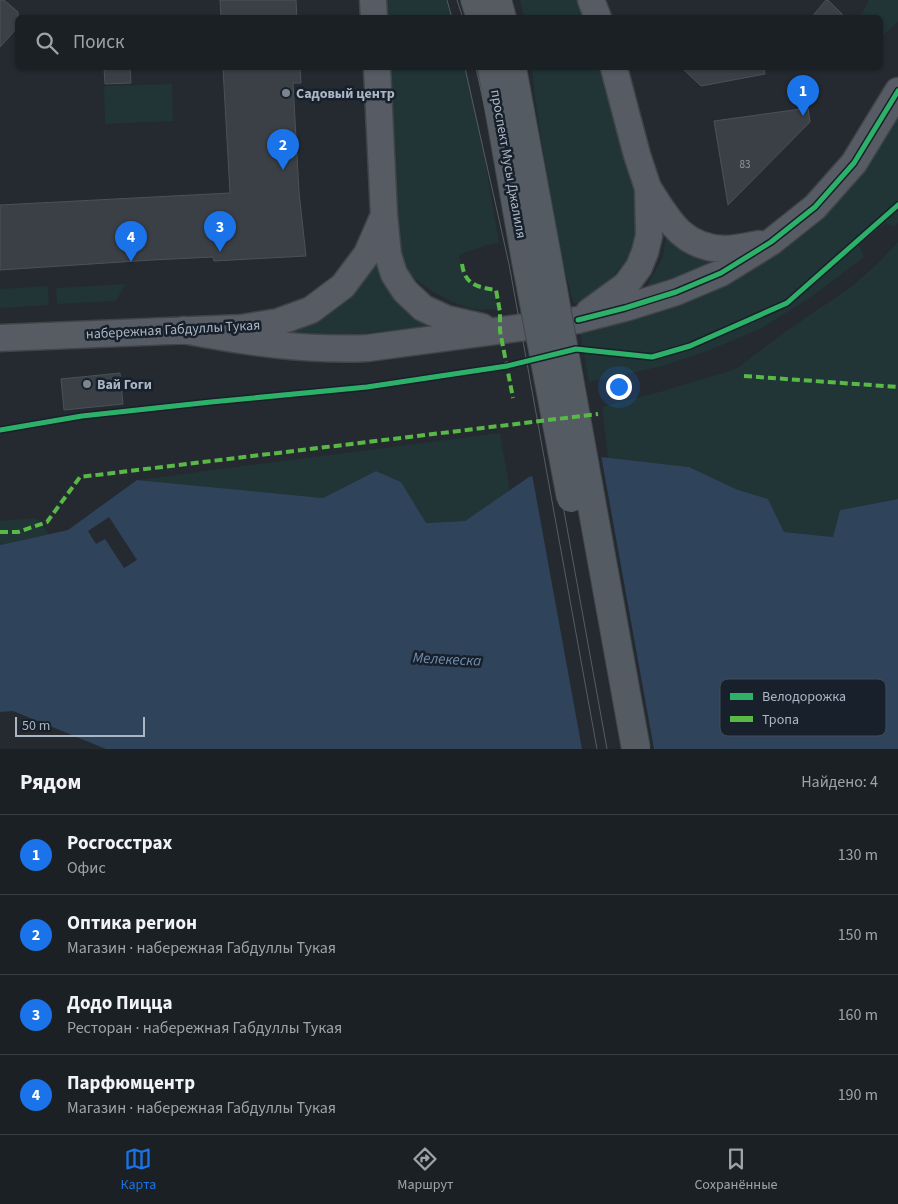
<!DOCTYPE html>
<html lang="ru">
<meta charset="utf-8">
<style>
:root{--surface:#1b2024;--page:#282d31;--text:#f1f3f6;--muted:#a0a3a6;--line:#393e41;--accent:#1a73e8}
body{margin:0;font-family:"Source Sans 3",sans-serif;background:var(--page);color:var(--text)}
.scale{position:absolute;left:15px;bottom:12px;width:130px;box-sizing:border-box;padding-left:5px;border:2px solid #abb6c4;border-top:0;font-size:14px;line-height:18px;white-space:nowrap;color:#abb6c4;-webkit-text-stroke:4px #17202b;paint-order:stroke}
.you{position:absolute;left:618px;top:386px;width:18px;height:18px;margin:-12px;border:4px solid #fff;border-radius:50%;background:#1a73e8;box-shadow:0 0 0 8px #1a73e833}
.badge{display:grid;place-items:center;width:32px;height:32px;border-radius:50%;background:var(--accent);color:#fff;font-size:16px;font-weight:700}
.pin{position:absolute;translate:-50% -41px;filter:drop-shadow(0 1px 2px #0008)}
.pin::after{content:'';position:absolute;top:26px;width:18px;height:15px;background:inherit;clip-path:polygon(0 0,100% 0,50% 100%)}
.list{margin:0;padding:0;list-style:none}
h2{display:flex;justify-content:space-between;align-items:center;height:65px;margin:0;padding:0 20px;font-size:21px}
h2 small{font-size:16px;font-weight:400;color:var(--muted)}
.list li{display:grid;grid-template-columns:32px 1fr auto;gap:15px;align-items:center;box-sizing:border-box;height:80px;padding:0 20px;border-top:1px solid var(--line)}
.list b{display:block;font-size:19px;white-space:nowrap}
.list p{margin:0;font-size:16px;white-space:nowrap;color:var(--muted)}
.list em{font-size:16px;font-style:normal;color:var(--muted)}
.icon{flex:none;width:28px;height:28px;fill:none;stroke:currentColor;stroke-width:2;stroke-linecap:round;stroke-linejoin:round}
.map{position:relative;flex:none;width:898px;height:749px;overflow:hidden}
.search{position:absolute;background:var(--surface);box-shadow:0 1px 4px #0004;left:15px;right:15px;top:15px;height:55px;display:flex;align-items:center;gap:12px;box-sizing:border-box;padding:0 18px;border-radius:8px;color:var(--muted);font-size:19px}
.sheet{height:385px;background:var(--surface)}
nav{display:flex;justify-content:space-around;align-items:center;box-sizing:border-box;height:70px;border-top:1px solid var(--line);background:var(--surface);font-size:14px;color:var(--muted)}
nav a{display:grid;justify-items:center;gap:2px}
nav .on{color:var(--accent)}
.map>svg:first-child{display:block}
.green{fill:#213436}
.water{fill:#2f435a}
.pier{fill:#242a30}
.building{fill:#3b4046;stroke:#4b5159}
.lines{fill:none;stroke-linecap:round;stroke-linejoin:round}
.secondary-casing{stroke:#404449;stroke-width:29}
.primary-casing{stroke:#41464d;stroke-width:30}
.secondary{stroke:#575c64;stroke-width:26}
.primary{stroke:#555b62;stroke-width:28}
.tram{stroke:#575c62;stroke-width:1}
.primary-bridge-casing{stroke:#41464d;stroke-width:30;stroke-linecap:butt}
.primary-bridge{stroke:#555b62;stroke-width:28}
.quiet{stroke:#58b947;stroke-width:4;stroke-dasharray:8 4;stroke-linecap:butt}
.cycleway-casing{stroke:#17202b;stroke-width:8}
.cycleway{stroke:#2db169;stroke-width:5}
.poi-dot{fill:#7c8590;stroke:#17202b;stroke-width:2}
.labels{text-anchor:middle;stroke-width:5;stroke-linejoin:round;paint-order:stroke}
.number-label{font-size:11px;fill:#8f98a4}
.poi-label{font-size:14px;font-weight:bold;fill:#abb6c4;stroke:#17202b;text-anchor:start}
.street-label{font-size:14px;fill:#abb6c4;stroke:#17202b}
.water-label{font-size:15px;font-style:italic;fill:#728eae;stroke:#17202b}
.key{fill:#17202b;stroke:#434d59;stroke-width:1}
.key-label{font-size:14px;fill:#abb6c4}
</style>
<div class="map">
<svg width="898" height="749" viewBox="0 0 898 749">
<rect width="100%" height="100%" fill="#242a30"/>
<path class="green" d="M 383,0 L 446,0 L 452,17 L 384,17 Z
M 520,0 L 582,0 L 589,17 L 524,17 Z
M 869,0 L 898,0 L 898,22 L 881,37 L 880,18 L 860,17 Z
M 387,68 L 465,68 L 481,137 L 499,243 L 486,245 L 459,255 C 465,281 467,283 493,289 L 498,309 C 490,309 481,310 474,309 C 451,304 410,282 401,260 L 394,193 Z
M 532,68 L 605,68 L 633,181 L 638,211 L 637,238 L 625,261 L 608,283 L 591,297 L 574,304 L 558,248 L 535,97 Z
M 172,84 L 173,121 L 105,124 L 104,86 Z
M 898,98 L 898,223 L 894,227 L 886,223 L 859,245 L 864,257 L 811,297 L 762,328 L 710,350 L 663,366 L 589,382 L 579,326 L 757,260 Z
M 667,231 L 686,252 L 702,260 L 719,262 L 642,295 L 663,257 Z
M 898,242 L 898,499 L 840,510 L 833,537 L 784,532 L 768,499 L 738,490 L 689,467 L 608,458 L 602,407 L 656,393 L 736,369 L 785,332 L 851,287 L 876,265 Z
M 378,256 L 448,323 L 400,330 L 340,335 L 291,334 L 258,331 Z
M 125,284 L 116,301 L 57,304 L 56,288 Z
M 48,286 L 49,305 L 0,308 L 0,289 Z
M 500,433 L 510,490 L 465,521 L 425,523 L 401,482 L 376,471 L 323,498 L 137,480 Z
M 36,518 L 49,534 L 0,545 L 0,521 Z"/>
<path class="water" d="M 601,457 L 689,467 L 738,490 L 768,499 L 784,532 L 833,537 L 840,510 L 898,499 L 898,749 L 106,749 L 13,711 L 0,712 L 0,545 L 68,530 L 137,480 L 323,498 L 376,471 L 401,482 L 426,523 L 465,521 L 529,477 Z"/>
<path class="pier" d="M 601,455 L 654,749 L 582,749 L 532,474 Z
M 109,517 L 137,560 L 124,568 L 105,539 L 96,544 L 88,531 Z"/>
<path class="building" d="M 0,0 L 4,0 L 18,12 L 18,27 L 0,47 Z
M 220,0 L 296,0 L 297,18 L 221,18 Z
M 826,0 L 828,0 L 846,18 L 811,18 Z
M 104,68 L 130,68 L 131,83 L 105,84 Z
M 223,68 L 300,68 L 301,83 L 293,83 L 299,192 L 306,256 L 214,261 L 213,257 L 152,260 L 0,270 L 0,205 L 230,193 Z
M 682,68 L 764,68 L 765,74 L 701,86 Z
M 808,108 L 810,122 L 728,205 L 714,121 Z
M 120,373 L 123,404 L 64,410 L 61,379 Z"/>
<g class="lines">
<g class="secondary-casing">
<path id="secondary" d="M 373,0 L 374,18
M 591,0 L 598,18
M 377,68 L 384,215 L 388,255 L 394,274 L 405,291 L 423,308 L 447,319 L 482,327
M 648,188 C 668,219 682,248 724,249 C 736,249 748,246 759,244
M 589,312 L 626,285 L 639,267 L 645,252 L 649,236 L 648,188 L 637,155 L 614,68
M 183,330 C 246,342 305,351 368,348 L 578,320 L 625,308 L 676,292 L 721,273 L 771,242 L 815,207 L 854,163 L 898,91
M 0,338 L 241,328 L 278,322 L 311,310 L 343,286 L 367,254 L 384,215"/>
</g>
<g class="primary-casing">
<path id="primary" d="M 475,0 L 481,18
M 497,0 L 502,18
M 492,68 L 526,261
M 512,68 L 547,257"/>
</g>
<use href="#secondary" class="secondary"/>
<use href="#primary" class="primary"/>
<path class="tram" d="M 447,0 L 452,18
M 457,0 L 463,18
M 465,68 L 509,264 L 597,749
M 476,68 L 519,262 L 607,749"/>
<g class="primary-bridge-casing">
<path id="primary-bridge" d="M 547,257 L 636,749
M 526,261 L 571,498"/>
</g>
<use href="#primary-bridge" class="primary-bridge"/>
<path class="quiet" d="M 462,264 C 465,285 477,287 496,290 L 500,312 L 500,331 L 513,398
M 744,376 L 898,387
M 0,532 L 18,532 L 47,522 L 80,477 L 598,414"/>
<g class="cycleway-casing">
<path id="cycleway" d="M 578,320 L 625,308 L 676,292 L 721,273 L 771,242 L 815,207 L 854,163 L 898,91
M 0,430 L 82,416 L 211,402 L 367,387 L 507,366 L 576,349 L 652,357 L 690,346 L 787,303 L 898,205"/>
</g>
<use href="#cycleway" class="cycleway"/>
</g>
<g class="poi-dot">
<circle cx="286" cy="93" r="5"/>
<circle cx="87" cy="384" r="5"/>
</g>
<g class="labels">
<g class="number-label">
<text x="745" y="168">83</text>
</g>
<g class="poi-label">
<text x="296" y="98">Садовый центр</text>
<text x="97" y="389">Вай Гоги</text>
</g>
<g class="street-label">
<text transform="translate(509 164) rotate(80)" y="5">проспект Мусы Джалиля</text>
<text transform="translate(173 329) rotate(-3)" y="5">набережная Габдуллы Тукая</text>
</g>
<g class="water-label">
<text transform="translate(447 659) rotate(3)" y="5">Мелекеска</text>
</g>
</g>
<rect x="720" y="679" width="166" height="57" rx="8" class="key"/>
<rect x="730" y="693" width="23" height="7" fill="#2db169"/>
<rect x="730" y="716" width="23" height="6" fill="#58b947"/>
<g class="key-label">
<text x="762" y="701">Велодорожка</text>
<text x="762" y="724">Тропа</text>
</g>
</svg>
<div class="scale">50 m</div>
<div class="you"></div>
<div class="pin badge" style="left:803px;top:116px">1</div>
<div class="pin badge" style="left:283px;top:170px">2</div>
<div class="pin badge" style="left:220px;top:252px">3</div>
<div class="pin badge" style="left:131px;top:262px">4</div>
<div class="search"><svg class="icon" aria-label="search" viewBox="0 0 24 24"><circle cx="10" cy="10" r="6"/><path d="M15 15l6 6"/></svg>Поиск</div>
</div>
<section class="sheet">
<h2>Рядом<small>Найдено: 4</small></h2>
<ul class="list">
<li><span class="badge">1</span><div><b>Росгосстрах</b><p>Офис</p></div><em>130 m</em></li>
<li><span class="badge">2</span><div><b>Оптика регион</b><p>Магазин · набережная Габдуллы Тукая</p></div><em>150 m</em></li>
<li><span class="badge">3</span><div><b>Додо Пицца</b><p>Ресторан · набережная Габдуллы Тукая</p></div><em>160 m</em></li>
<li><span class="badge">4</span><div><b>Парфюмцентр</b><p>Магазин · набережная Габдуллы Тукая</p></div><em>190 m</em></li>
</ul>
</section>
<nav>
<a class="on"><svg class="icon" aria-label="map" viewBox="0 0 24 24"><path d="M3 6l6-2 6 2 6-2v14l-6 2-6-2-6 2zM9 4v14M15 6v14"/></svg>Карта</a>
<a><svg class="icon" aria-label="directions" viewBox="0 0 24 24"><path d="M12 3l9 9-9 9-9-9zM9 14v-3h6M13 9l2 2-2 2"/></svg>Маршрут</a>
<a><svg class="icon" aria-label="saved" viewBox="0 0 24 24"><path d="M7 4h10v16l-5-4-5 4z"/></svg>Сохранённые</a>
</nav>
